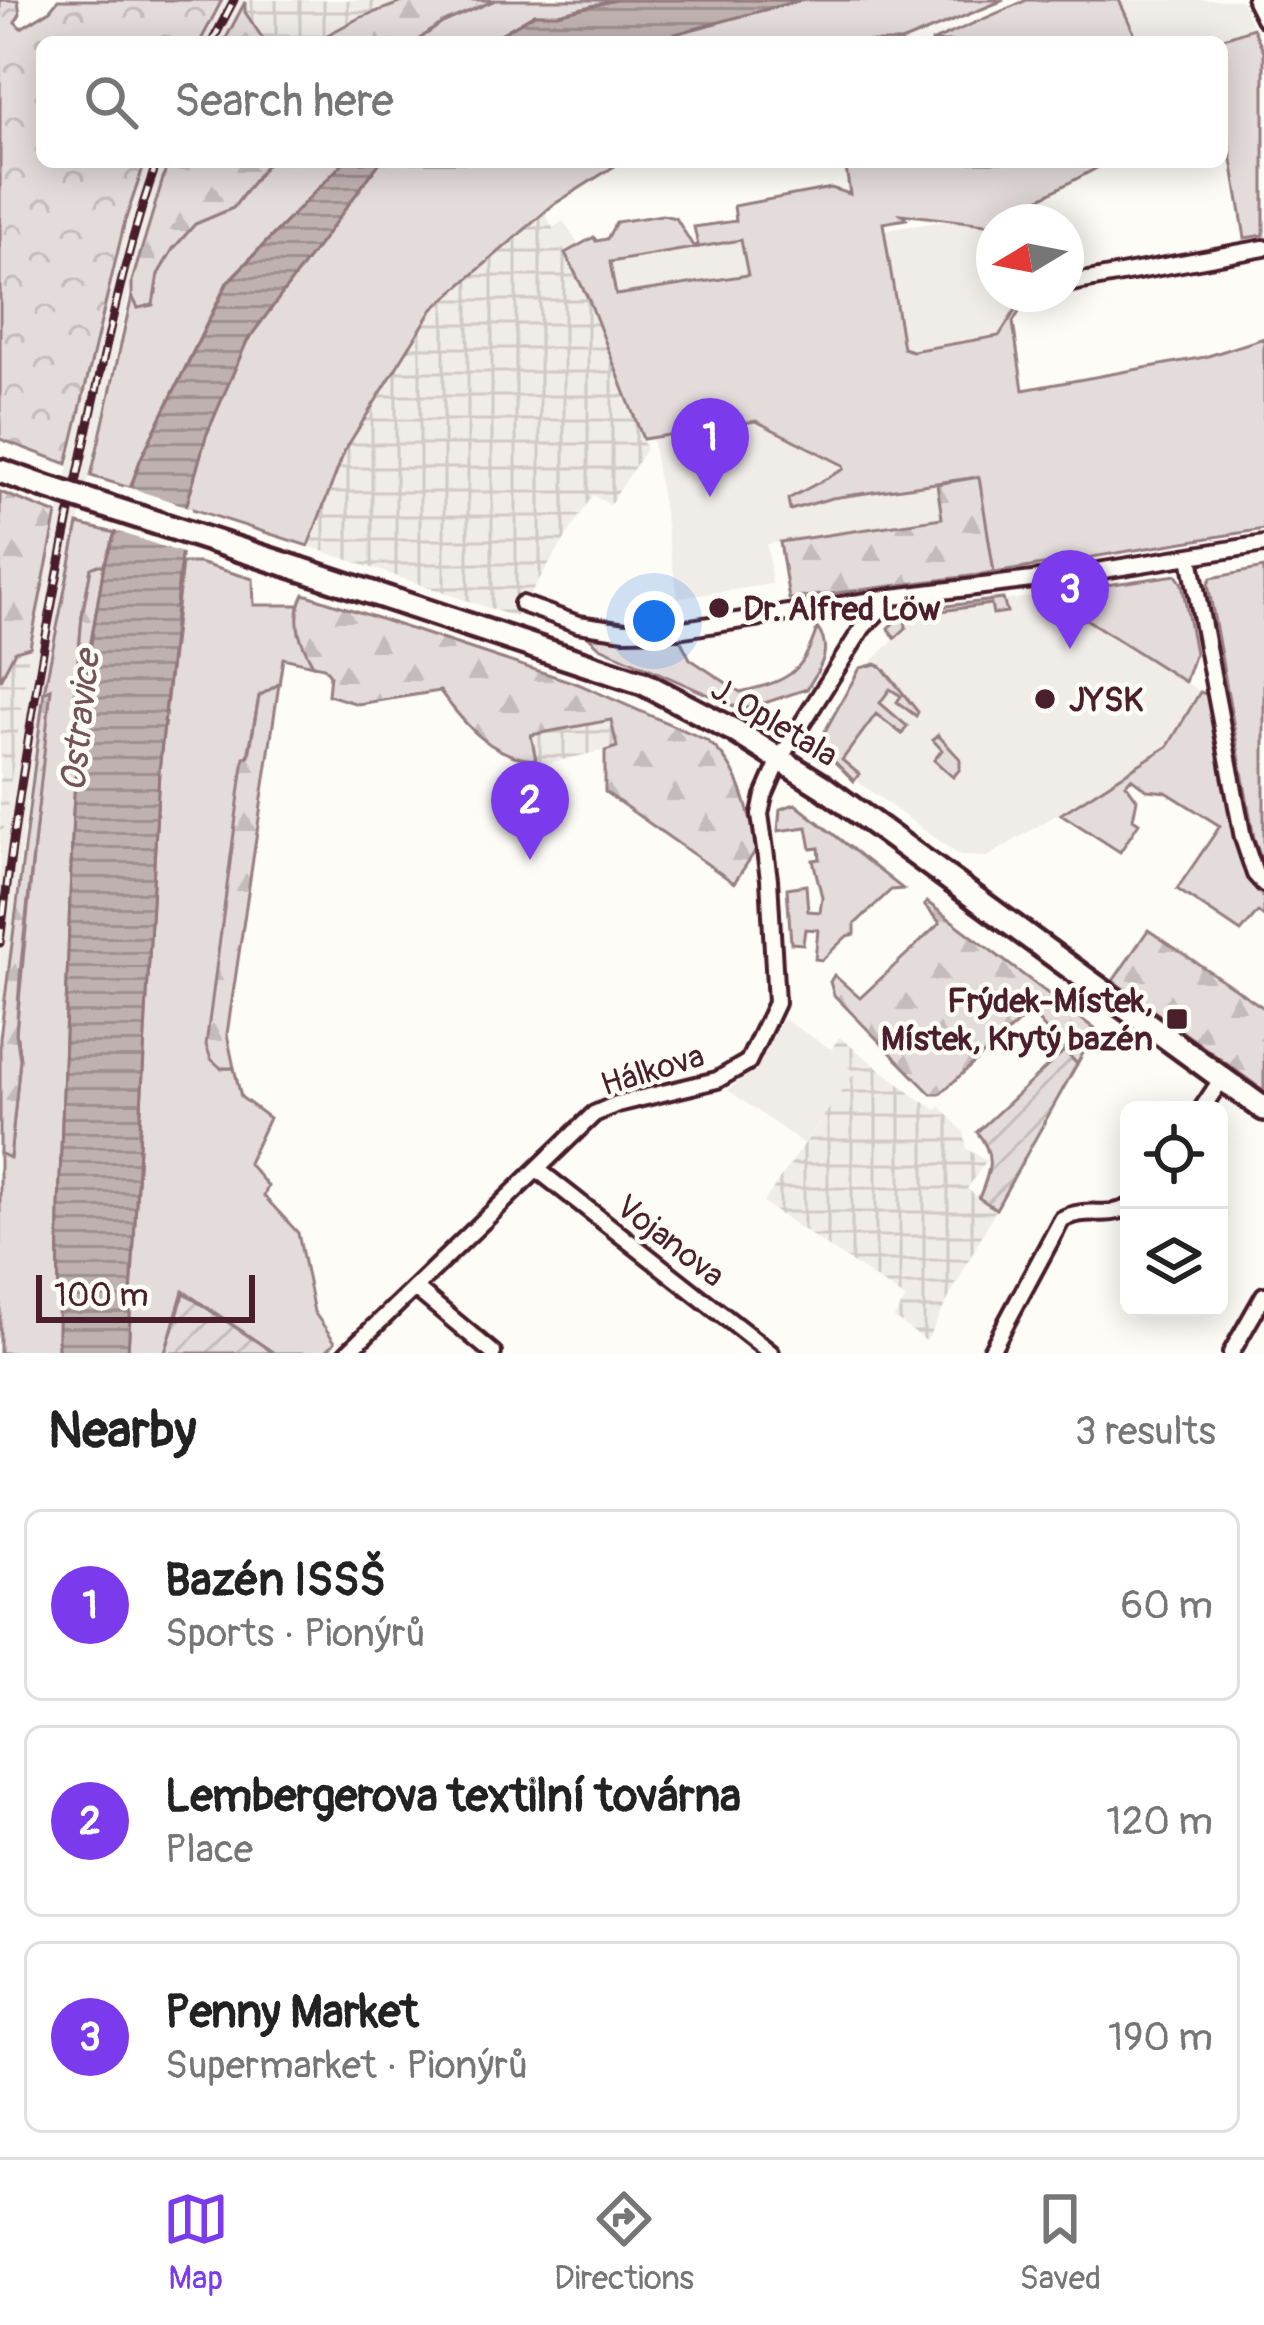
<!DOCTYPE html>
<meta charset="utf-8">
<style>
:root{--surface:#fff;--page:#f2f2f2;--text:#222;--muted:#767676;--line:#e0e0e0;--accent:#7c3aed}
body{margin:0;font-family:Pangolin,sans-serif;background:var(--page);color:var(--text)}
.controls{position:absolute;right:36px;bottom:36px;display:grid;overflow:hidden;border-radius:18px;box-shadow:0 6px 30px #0003}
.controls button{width:108px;height:108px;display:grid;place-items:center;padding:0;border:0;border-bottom:3px solid var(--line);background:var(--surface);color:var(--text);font:60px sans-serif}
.compass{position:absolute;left:976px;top:204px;width:108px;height:108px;border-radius:50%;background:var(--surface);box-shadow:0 6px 30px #0003;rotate:260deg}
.scale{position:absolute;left:36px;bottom:30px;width:219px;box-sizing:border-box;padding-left:12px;border:6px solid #4a1f2b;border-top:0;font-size:33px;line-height:42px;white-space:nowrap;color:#4a1f2b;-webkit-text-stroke:9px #fdfcf7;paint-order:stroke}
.you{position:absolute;left:654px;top:621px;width:42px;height:42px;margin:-30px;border:9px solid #fff;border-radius:50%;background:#1a73e8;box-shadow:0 0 0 18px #1a73e833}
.badge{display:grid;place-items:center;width:78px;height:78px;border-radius:50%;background:var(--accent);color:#fff;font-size:39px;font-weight:700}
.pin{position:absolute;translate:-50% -99px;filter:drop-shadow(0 3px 6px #0008)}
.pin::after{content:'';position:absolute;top:63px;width:42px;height:36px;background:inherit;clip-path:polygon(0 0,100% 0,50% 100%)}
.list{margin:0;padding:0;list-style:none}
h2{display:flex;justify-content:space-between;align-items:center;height:156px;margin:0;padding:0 48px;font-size:51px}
h2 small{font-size:39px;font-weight:400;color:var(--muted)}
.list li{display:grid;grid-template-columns:78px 1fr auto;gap:36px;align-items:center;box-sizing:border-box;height:192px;margin:0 24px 24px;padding:0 24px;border:3px solid var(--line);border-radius:18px}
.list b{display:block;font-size:45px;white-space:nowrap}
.list p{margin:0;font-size:39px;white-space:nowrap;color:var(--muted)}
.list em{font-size:39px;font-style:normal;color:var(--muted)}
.icon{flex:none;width:66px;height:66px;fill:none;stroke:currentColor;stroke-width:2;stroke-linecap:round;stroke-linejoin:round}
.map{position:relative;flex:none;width:1264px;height:1353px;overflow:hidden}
.search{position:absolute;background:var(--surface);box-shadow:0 6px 30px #0003;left:36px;right:36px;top:36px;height:132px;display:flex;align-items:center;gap:30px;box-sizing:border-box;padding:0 42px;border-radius:18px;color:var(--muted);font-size:45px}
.sheet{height:804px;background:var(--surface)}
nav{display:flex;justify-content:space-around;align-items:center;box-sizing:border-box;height:168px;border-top:3px solid var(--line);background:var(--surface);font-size:33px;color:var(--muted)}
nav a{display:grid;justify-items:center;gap:6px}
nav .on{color:var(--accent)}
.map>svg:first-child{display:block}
.built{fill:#f0ece8}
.industrial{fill:url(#industrial-grid)}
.grass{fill:#e3dcda;stroke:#967e82;stroke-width:3;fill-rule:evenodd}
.forest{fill:url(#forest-firs);stroke:#967e82;stroke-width:3}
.park{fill:url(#park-crowns);stroke:#967e82;stroke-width:3}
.garden{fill:url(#garden-furrows);stroke:#967e82;stroke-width:3}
.water{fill:url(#water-rules);stroke:#91777b;stroke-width:3}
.pier{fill:#fdfcf7}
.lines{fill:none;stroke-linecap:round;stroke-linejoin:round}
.minor-casing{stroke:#4a1f2b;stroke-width:22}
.secondary-casing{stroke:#4a1f2b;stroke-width:30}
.minor{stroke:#fdfcf7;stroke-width:14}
.secondary{stroke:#fdfcf7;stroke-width:21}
.rail-casing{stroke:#4a1f2b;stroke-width:9}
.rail{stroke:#fdfcf7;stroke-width:4.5;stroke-dasharray:14;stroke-linecap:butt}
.secondary-bridge-casing{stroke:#4a1f2b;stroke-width:30;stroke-linecap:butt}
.secondary-bridge{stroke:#fdfcf7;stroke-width:21}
.poi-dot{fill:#4a1f2b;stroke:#fdfcf7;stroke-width:4.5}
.labels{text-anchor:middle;stroke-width:9;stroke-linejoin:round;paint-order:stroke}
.poi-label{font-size:33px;font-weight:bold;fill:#4a1f2b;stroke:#fdfcf7;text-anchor:start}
.street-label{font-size:33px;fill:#4a1f2b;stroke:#fdfcf7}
.water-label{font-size:36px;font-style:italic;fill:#73525a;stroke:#fdfcf7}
</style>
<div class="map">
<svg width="1264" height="1353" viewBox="0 0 1264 1353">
<defs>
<pattern id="industrial-grid" width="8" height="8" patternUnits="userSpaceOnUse" patternTransform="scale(3)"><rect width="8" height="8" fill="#f0ece8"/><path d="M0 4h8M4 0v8" fill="none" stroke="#cfcac7"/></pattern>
<pattern id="forest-firs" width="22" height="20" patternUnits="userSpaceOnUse" patternTransform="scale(3)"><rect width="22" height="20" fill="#e3dcda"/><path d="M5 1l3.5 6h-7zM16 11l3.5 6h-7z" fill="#c4bcbb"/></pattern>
<pattern id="park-crowns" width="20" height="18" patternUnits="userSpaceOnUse" patternTransform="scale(3)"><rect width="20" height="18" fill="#e3dcda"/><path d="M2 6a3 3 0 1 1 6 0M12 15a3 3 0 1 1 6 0" fill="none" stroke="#c4bcbb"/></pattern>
<pattern id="garden-furrows" width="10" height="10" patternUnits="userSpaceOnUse" patternTransform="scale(3)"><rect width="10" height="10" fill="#e3dcda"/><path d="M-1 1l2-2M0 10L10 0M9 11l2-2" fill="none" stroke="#c4bcbb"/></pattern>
<pattern id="water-rules" width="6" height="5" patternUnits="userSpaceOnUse" patternTransform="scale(3)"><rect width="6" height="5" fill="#c0b1b1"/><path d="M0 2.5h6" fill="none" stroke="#9e8f90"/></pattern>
</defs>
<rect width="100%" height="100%" fill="#fdfcf7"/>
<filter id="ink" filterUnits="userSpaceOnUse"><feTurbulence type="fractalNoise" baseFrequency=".00833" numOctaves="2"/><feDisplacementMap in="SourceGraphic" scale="24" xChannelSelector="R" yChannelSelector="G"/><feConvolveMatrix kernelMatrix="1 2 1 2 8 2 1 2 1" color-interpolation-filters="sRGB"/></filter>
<g filter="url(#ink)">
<path class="built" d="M 221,0 L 246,0 L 224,42 L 200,42 Z
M 1119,0 L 1241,0 L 1253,28 L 1212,42 L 1138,42 Z
M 145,162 L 168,162 L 132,281 L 56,628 L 25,817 L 0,1038 L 0,847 L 22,688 L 96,338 L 125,221 Z
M 563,221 L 579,245 L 594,237 L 605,263 L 742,240 L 749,274 L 883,230 L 947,221 L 994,225 L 994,294 L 1030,294 L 1013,322 L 1028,424 L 942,518 L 767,544 L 772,584 L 678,598 L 652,438 L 553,228 Z
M 1056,593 L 1200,692 L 1169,746 L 987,857 L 960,856 L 836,766 L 823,741 L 829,720 L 860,668 L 869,664 L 902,632 L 904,616 Z
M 783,1019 L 831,1049 L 829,1053 L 856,1071 L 804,1144 L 728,1090 L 749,1073 Z"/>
<path class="industrial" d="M 247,0 L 408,0 L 359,18 L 314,42 L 265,42 L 245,12 Z
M 545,212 L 589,300 L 646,449 L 610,505 L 593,495 L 515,617 L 308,546 L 345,450 L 423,322 L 460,283 Z
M 0,641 L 30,647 L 0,856 Z
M 611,720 L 618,747 L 541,765 L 536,760 L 530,735 Z
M 839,1037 L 913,1095 L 936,1110 L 940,1106 L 964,1132 L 967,1149 L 986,1161 L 967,1189 L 996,1209 L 926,1341 L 894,1318 L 906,1299 L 763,1203 L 855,1072 L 829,1053 Z"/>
<path class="grass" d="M 495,0 L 616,0 L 558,15 L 535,14 L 487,42 L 415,42 L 442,23 Z
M 801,0 L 1004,0 L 901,42 L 645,42 Z
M 1027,0 L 1119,0 L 1138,42 L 931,42 Z
M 1253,28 L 1264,51 L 1264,235 L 1245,238 L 1226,124 L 1222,124 L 1222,42 L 1212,42 Z
M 268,162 L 344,162 L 227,282 L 141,458 L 130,488 L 91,476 L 132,296 L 138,308 L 156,293 L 158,274 L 173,249 L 195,224 L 233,208 Z
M 380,162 L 621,162 L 553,205 L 433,309 L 345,450 L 308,546 L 186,507 L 206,436 L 247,341 Z
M 845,162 L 1108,162 L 1018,210 L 1015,222 L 994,222 L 994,225 L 901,214 L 906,219 L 883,223 L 903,348 L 912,351 L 999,336 L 1022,300 L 1027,299 L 1013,322 L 1023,390 L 1205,357 L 1264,338 L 1264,529 L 994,573 L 978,477 L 832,498 L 790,510 L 788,499 L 844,469 L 843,465 L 756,421 L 643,439 L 589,300 L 565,253 L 594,237 L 596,241 L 607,239 L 616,222 L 662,215 L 676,218 L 693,246 L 698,245 L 694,227 L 736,221 L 734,206 L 831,188 L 850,194 ZM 741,240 L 748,275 L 616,295 L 610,262 Z
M 78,524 L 115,533 L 104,565 L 91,569 L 82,616 L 75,696 L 81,700 L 73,812 L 59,1207 L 58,1353 L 0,1353 L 0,1153 L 10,1157 L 20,1059 L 16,1033 L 49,690 L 44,692 Z
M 182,563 L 199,563 L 253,579 L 254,605 L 299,605 L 299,634 L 313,665 L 283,658 L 279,684 L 259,697 L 248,756 L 221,1068 L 234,1068 L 241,1097 L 269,1118 L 248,1163 L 268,1186 L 264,1196 L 298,1233 L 314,1312 L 335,1342 L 324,1353 L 274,1353 L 183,1291 L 165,1353 L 128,1353 L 159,771 Z
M 1264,568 L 1264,867 L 1254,838 L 1208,584 L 1211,578 Z
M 1176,575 L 1182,584 L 1195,653 L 1185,682 L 1059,602 L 1071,590 Z
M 1003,599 L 1007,612 L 993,614 L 991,604 L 905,616 L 906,628 L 895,638 L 888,628 L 906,611 Z
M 817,628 C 834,650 819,669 807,689 L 749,708 L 734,706 L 600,647 L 589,637 L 680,639 L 690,659 L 740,692 C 786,681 802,676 817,628 Z
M 876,664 L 882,667 L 918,712 L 916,716 L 897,702 L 901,696 L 890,689 L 880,703 L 907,726 L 902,734 L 876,714 L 842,760 L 859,774 L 854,781 L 827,754 L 825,731 L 860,668 Z
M 1200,692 L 1209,695 L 1240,859 L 1264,899 L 1264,917 L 1258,912 L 1241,932 L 1177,889 L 1220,826 L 1166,792 L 1147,790 L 1131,778 L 1126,784 L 1137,799 L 1133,819 L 1139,823 L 1120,852 L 1061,814 L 1168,746 Z
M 938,735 L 960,759 L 960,769 L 953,777 L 934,760 L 942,750 L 933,740 Z
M 795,804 L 903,889 L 891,890 L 855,924 L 855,934 L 847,936 L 822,960 L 815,959 L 818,930 L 805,929 L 803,944 L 791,943 L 787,888 L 806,885 L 808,911 L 820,912 L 822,897 L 813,860 L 820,859 L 819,848 L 811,849 L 807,827 L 778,831 L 780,809 Z"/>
<path class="forest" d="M 408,0 L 495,0 L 442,23 L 415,42 L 314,42 L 359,18 Z
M 245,2 L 245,12 L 265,42 L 224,42 Z
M 168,162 L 268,162 L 233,208 L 195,224 L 173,249 L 158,274 L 153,305 L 138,308 L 132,296 L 132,281 Z
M 979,477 L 994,573 L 789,599 L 780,542 L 942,518 L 937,484 Z
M 0,492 L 57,514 L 30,647 L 15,651 L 0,680 Z
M 98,565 L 104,565 L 81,700 L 75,697 L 82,616 L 91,568 Z
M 304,594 L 578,684 L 706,740 C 740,764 747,809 758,847 L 734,883 L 605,792 L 605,751 L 617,747 L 611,720 L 531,735 L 536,760 C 492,758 464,724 440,691 L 358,704 L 328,695 L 330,675 L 324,667 L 313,665 C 300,642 291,619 304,594 Z
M 279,684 L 227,1034 L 234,1068 L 221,1068 L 211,1059 L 206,1045 L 244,757 L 249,756 L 259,696 Z
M 51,689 L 21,964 L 16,1033 L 20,1059 L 10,1158 L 0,1153 L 0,1038 L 44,692 Z
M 927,902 L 1096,1030 L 1077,1064 L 1030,1012 L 940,1094 L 931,1094 L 834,995 L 830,982 L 834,975 L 860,998 L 940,923 L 924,905 Z
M 1148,930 L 1264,1008 L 1264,1091 L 1113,981 Z"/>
<path class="park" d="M 0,0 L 18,0 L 20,14 L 15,22 L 21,28 L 49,11 L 58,0 L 222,0 L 200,42 L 42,42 L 42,162 L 145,162 L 125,221 L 67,464 L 0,439 Z"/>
<path class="garden" d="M 1064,1051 L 1077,1064 L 996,1209 L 979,1198 C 990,1171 996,1156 977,1132 Z
M 184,1293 L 274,1353 L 165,1353 Z"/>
<path class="water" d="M 616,0 L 801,0 L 645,42 L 487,42 L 535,14 L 558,14 Z
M 344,162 L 380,162 L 247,341 L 206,436 L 186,507 L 159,771 L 128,1353 L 58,1353 L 59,1207 L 73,812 L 79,717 L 104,565 L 141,458 L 228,282 Z"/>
<path class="pier" d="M 124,486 L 192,508 L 188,555 L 110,529 Z"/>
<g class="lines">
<g class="minor-casing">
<path id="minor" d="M 1255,0 L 1264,18
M 1066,284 L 1264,248
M 1190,557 L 1243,838 L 1255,874 L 1264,884
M 522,604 L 578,624 L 625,631 L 677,630 L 893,597
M 1201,1110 L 1223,1077
M 538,1170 L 771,1353
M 415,1288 L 493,1353
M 347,1353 L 594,1114 L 617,1104 L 717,1080 L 748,1062 L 776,1003 L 769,879 L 760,814 L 764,796 L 781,757 L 863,627 L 893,597 L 1073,575 L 1264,544
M 990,1353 L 1062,1219 C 1087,1206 1105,1219 1129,1207
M 1231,1353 L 1264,1295"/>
</g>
<g class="secondary-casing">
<path id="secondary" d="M 0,471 L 43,486
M 300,569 L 643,683 L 735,731 L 822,786 L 1264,1109"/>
</g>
<use href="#minor" class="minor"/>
<use href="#secondary" class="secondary"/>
<g class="rail-casing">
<path id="rail" d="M 212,42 L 234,0
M 0,943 C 20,769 50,599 88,428 C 108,338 126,249 157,162"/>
</g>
<use href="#rail" class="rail"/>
<g class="secondary-bridge-casing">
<path id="secondary-bridge" d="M 43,486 L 300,569"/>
</g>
<use href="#secondary-bridge" class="secondary-bridge"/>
</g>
</g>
<g class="poi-dot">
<circle cx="719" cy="608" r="12"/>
<circle cx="1045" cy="699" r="12"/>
<rect x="1165" y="1007" width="24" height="24" rx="6"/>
</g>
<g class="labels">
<g class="poi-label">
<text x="743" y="620">Dr. Alfred Löw</text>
<text x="1069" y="711">JYSK</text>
<text x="1153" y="1012" text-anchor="end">Frýdek-Místek,<tspan x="1153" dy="38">Místek, Krytý bazén</tspan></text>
</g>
<g class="street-label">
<text transform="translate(775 721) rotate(31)" y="12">J. Opletala</text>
<text transform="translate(652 1069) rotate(-17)" y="12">Hálkova</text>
<text transform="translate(671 1240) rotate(38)" y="12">Vojanova</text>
</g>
<g class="water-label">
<text transform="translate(79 721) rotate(-84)" y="13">Ostravice</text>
</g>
</g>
</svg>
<div class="controls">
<button><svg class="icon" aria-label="locate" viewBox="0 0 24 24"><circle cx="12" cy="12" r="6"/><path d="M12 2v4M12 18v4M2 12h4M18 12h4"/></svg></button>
<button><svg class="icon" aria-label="layers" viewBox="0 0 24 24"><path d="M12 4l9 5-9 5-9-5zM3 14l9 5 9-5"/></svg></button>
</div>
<svg class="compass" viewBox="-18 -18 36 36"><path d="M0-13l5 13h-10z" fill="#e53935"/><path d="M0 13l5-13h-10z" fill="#767676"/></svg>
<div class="scale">100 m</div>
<div class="you"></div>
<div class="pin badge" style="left:710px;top:497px">1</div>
<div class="pin badge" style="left:530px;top:860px">2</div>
<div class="pin badge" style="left:1070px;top:649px">3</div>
<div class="search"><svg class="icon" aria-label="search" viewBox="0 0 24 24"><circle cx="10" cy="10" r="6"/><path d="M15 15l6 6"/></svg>Search here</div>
</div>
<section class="sheet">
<h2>Nearby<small>3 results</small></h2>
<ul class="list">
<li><span class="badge">1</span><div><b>Bazén ISSŠ</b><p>Sports · Pionýrů</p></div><em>60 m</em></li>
<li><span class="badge">2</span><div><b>Lembergerova textilní továrna</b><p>Place</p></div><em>120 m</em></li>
<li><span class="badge">3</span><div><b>Penny Market</b><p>Supermarket · Pionýrů</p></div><em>190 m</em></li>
</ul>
</section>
<nav>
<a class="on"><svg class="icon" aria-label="map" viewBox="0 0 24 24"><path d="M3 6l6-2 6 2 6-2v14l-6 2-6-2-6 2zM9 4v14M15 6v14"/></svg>Map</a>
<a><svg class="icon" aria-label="directions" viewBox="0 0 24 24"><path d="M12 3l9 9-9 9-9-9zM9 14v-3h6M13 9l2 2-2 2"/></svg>Directions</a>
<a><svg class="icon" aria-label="saved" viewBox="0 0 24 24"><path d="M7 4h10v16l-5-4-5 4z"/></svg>Saved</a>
</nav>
